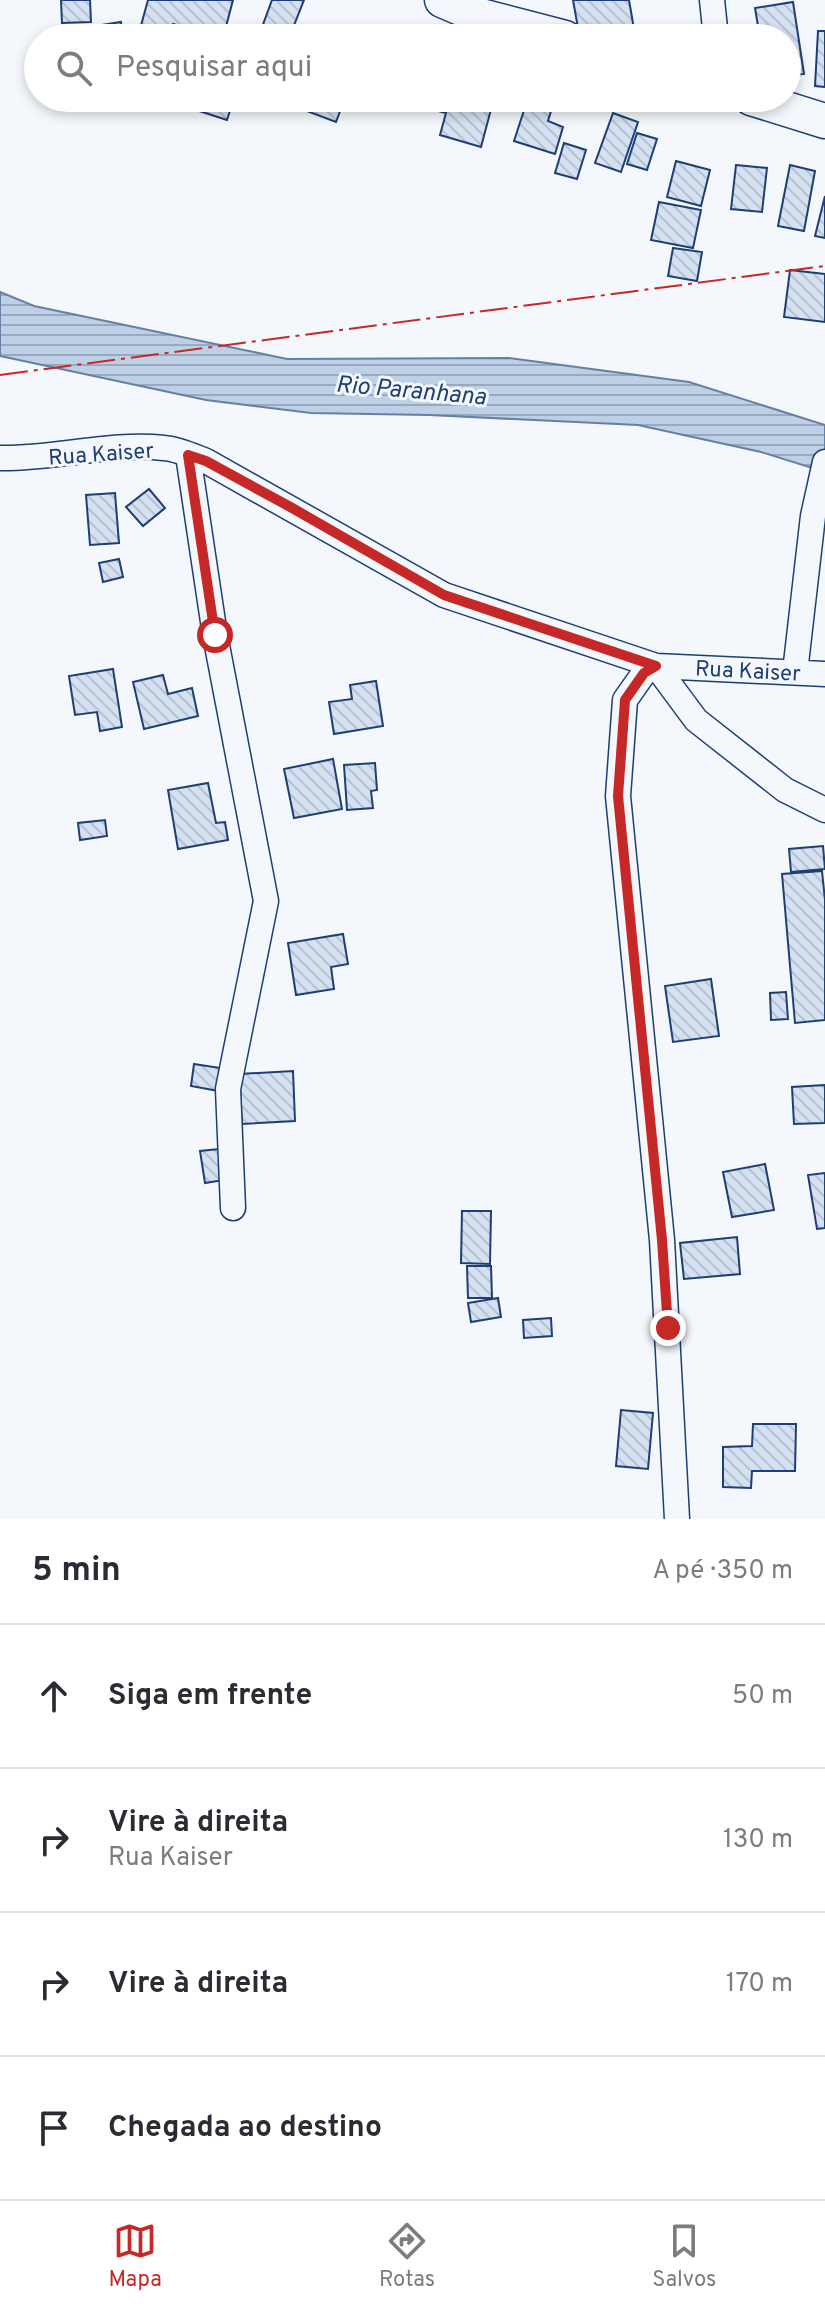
<!DOCTYPE html>
<html lang="pt">
<meta charset="utf-8">
<style>
:root{--surface:#fff;--page:#f2f2f3;--text:#2b2b33;--muted:#7c7c81;--line:#e1e1e2;--accent:#c62828}
body{margin:0;font-family:Overpass,sans-serif;background:var(--page);color:var(--text)}
.stop{position:absolute;width:24px;height:24px;margin:-18px;border:6px solid #c62828;border-radius:50%;background:#fff}
.stop.end{background:#c62828;border-color:#fff;box-shadow:0 2px 8px #0008}
.list{margin:0;padding:0;list-style:none}
h2{display:flex;justify-content:space-between;align-items:center;height:104px;margin:0;padding:0 32px;font-size:34px}
h2 small{font-size:26px;font-weight:400;color:var(--muted)}
.list li{display:grid;grid-template-columns:52px 1fr auto;gap:24px;align-items:center;box-sizing:border-box;height:144px;padding:0 32px;border-top:2px solid var(--line)}
.list b{display:block;font-size:30px;white-space:nowrap}
.list p{margin:0;font-size:26px;white-space:nowrap;color:var(--muted)}
.list em{font-size:26px;font-style:normal;color:var(--muted)}
.icon{flex:none;width:44px;height:44px;fill:none;stroke:currentColor;stroke-width:2;stroke-linecap:round;stroke-linejoin:round}
.map{position:relative;flex:none;width:825px;height:1519px;overflow:hidden}
.search{position:absolute;background:var(--surface);box-shadow:0 4px 12px #0003;left:24px;right:24px;top:24px;height:88px;display:flex;align-items:center;gap:20px;box-sizing:border-box;padding:0 28px;border-radius:44px;color:var(--muted);font-size:30px}
.sheet{height:680px;background:var(--surface)}
nav{display:flex;justify-content:space-around;align-items:center;box-sizing:border-box;height:112px;border-top:2px solid var(--line);background:var(--surface);font-size:22px;color:var(--muted)}
nav a{display:grid;justify-items:center;gap:4px}
nav .on{color:var(--accent)}
.map>svg:first-child{display:block}
.water{fill:url(#water-rules);stroke:#687fa3;stroke-width:2}
.building{fill:url(#building-back-hatch);stroke:#1d3f73;stroke-width:2}
.lines{fill:none;stroke-linecap:round;stroke-linejoin:round}
.street-casing{stroke:#1d3f73;stroke-width:27}
.secondary-casing{stroke:#1d3f73;stroke-width:37}
.street{stroke:#f4f7fb;stroke-width:24}
.secondary{stroke:#f4f7fb;stroke-width:34}
.power{stroke:#c62828;stroke-width:2;stroke-dasharray:28 6 4 6;stroke-linecap:butt}
.route{stroke:#c62828;stroke-width:10}
.labels{text-anchor:middle;stroke-width:6;stroke-linejoin:round;paint-order:stroke}
.street-label{font-size:22px;fill:#1d3f73;stroke:#f4f7fb}
.water-label{font-size:24px;font-style:italic;fill:#1d3f73;stroke:#f4f7fb}
</style>
<div class="map">
<svg width="825" height="1519" viewBox="0 0 825 1519">
<defs>
<pattern id="water-rules" width="6" height="5" patternUnits="userSpaceOnUse" patternTransform="scale(2)"><rect width="6" height="5" fill="#bed0e5"/><path d="M0 2.5h6" fill="none" stroke="#9aaabe"/></pattern>
<pattern id="building-back-hatch" width="6" height="6" patternUnits="userSpaceOnUse" patternTransform="scale(2)"><rect width="6" height="6" fill="#d5e0f0"/><path d="M-1 5l2 2M0 0l6 6M5-1l2 2" fill="none" stroke="#b6c1d1"/></pattern>
</defs>
<rect width="100%" height="100%" fill="#f4f7fb"/>
<path class="water" d="M 0,292 L 34,306 L 287,359 L 509,358 L 689,382 L 825,425 L 825,472 L 761,452 L 638,425 L 429,415 L 311,413 L 206,400 L 0,356 Z"/>
<path class="building" d="M 61,0 L 90,0 L 91,22 L 62,23 Z
M 148,0 L 233,0 L 223,38 L 173,24 L 169,37 L 140,29 Z
M 272,0 L 304,0 L 289,38 L 281,38 L 261,30 Z
M 573,0 L 629,0 L 635,35 L 616,38 L 592,38 L 590,25 L 578,28 Z
M 793,2 L 804,74 L 787,76 L 787,38 L 760,38 L 755,8 Z
M 121,22 L 123,38 L 103,38 L 101,25 Z
M 818,31 L 825,31 L 825,87 L 815,86 Z
M 193,98 L 234,98 L 227,120 L 190,108 Z
M 308,98 L 345,98 L 336,122 L 304,110 Z
M 388,98 L 494,98 L 481,147 L 440,135 L 446,113 Z
M 528,98 L 555,98 L 548,121 L 563,127 L 555,154 L 514,141 Z
M 613,113 L 638,122 L 621,172 L 595,163 Z
M 637,133 L 657,139 L 647,170 L 627,164 Z
M 564,143 L 586,150 L 577,179 L 555,173 Z
M 676,161 L 710,170 L 701,206 L 667,197 Z
M 736,165 L 767,168 L 762,212 L 731,209 Z
M 790,165 L 815,171 L 804,231 L 778,226 Z
M 825,196 L 825,238 L 815,236 Z
M 659,202 L 701,210 L 693,248 L 651,240 Z
M 673,248 L 702,252 L 697,281 L 668,276 Z
M 790,270 L 825,274 L 825,322 L 784,317 Z
M 149,489 L 165,508 L 143,526 L 126,507 Z
M 115,493 L 119,543 L 90,545 L 86,495 Z
M 119,559 L 123,577 L 103,582 L 99,563 Z
M 113,669 L 122,727 L 100,731 L 97,712 L 75,715 L 69,676 Z
M 163,675 L 168,694 L 192,688 L 198,716 L 144,729 L 133,682 Z
M 376,681 L 383,726 L 334,734 L 329,702 L 352,699 L 350,685 Z
M 333,759 L 342,809 L 294,818 L 284,769 Z
M 375,763 L 377,790 L 371,791 L 373,808 L 347,810 L 344,765 Z
M 208,783 L 216,823 L 225,822 L 228,840 L 178,849 L 168,790 Z
M 105,820 L 107,836 L 80,840 L 78,823 Z
M 823,846 L 825,869 L 791,872 L 789,849 Z
M 822,871 L 825,900 L 825,1020 L 795,1023 L 782,874 Z
M 343,934 L 348,964 L 331,967 L 334,989 L 296,995 L 288,943 Z
M 711,979 L 719,1036 L 673,1042 L 665,986 Z
M 786,992 L 788,1019 L 771,1020 L 770,993 Z
M 194,1064 L 227,1069 L 224,1092 L 191,1086 Z
M 293,1071 L 295,1121 L 242,1124 L 239,1074 Z
M 825,1085 L 825,1123 L 794,1124 L 792,1087 Z
M 219,1149 L 224,1180 L 205,1183 L 200,1151 Z
M 765,1164 L 774,1210 L 732,1217 L 723,1172 Z
M 825,1173 L 825,1228 L 817,1229 L 808,1175 Z
M 462,1211 L 491,1211 L 490,1264 L 461,1263 Z
M 737,1237 L 740,1274 L 684,1279 L 680,1243 Z
M 467,1266 L 491,1266 L 492,1298 L 468,1298 Z
M 498,1298 L 501,1317 L 471,1322 L 468,1303 Z
M 551,1318 L 552,1336 L 524,1338 L 523,1320 Z
M 621,1410 L 653,1413 L 648,1469 L 616,1466 Z
M 753,1424 L 796,1424 L 795,1471 L 752,1471 L 751,1488 L 723,1487 L 723,1447 L 752,1446 Z"/>
<g class="lines">
<g class="street-casing">
<path id="street" d="M 712,0 L 716,38
M 188,455 L 215,635 L 266,901 L 228,1089 L 233,1208
M 0,458 C 54,459 112,442 164,448 C 178,449 193,456 206,461 L 444,595 L 656,666 L 825,674
M 795,672 L 813,516 L 825,462
M 677,1519 L 662,1240 L 618,796 L 625,700 L 644,673 L 656,666 L 696,720 L 785,790 L 825,810"/>
</g>
<g class="secondary-casing">
<path id="secondary" d="M 442,0 L 477,15 L 565,38
M 751,98 L 825,121"/>
</g>
<use href="#street" class="street"/>
<use href="#secondary" class="secondary"/>
<path class="power" d="M 0,375 L 825,266"/>
</g>
<g class="lines">
<path class="route" d="M 215,635 L 188,455 L 206,461 L 294,509 L 444,595 L 656,666 L 644,673 L 625,700 L 618,796 L 662,1240 L 668,1328"/>
</g>
<g class="labels">
<g class="street-label">
<text transform="translate(101 453) rotate(-4)" y="8">Rua Kaiser</text>
<text transform="translate(748 670) rotate(3)" y="8">Rua Kaiser</text>
</g>
<g class="water-label">
<text transform="translate(411 390) rotate(5)" y="8">Rio Paranhana</text>
</g>
</g>
</svg>
<div class="stop" style="left:215px;top:635px"></div>
<div class="stop end" style="left:668px;top:1328px"></div>
<div class="search"><svg class="icon" aria-label="search" viewBox="0 0 24 24"><circle cx="10" cy="10" r="6"/><path d="M15 15l6 6"/></svg>Pesquisar aqui</div>
</div>
<section class="sheet">
<h2>5 min<small>A pé · 350 m</small></h2>
<ul class="list">
<li><svg class="icon" aria-label="ahead" viewBox="0 0 24 24"><path d="M12 20V5M6 11l6-6 6 6"/></svg><div><b>Siga em frente</b></div><em>50 m</em></li>
<li><svg class="icon" aria-label="right" viewBox="0 0 24 24"><path d="M7 20v-9h11M14 6l5 5-5 5"/></svg><div><b>Vire à direita</b><p>Rua Kaiser</p></div><em>130 m</em></li>
<li><svg class="icon" aria-label="right" viewBox="0 0 24 24"><path d="M7 20v-9h11M14 6l5 5-5 5"/></svg><div><b>Vire à direita</b></div><em>170 m</em></li>
<li><svg class="icon" aria-label="arrive" viewBox="0 0 24 24"><path d="M6 21V4h12l-3 4 3 4H6"/></svg><div><b>Chegada ao destino</b></div></li>
</ul>
</section>
<nav>
<a class="on"><svg class="icon" aria-label="map" viewBox="0 0 24 24"><path d="M3 6l6-2 6 2 6-2v14l-6 2-6-2-6 2zM9 4v14M15 6v14"/></svg>Mapa</a>
<a><svg class="icon" aria-label="directions" viewBox="0 0 24 24"><path d="M12 3l9 9-9 9-9-9zM9 14v-3h6M13 9l2 2-2 2"/></svg>Rotas</a>
<a><svg class="icon" aria-label="saved" viewBox="0 0 24 24"><path d="M7 4h10v16l-5-4-5 4z"/></svg>Salvos</a>
</nav>
